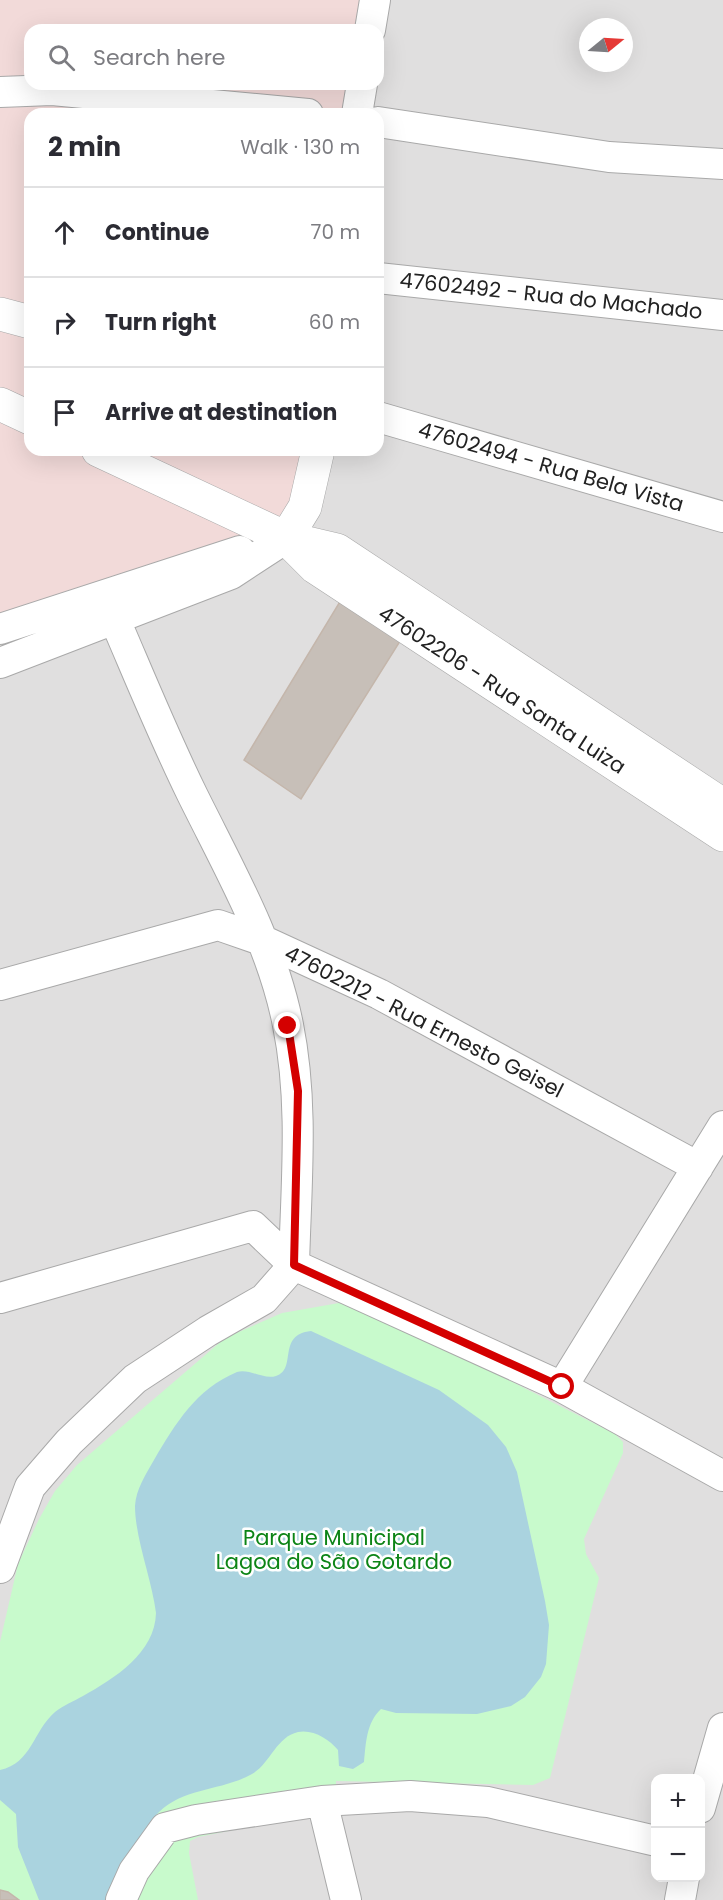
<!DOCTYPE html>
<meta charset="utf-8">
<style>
:root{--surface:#fff;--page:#f2f2f3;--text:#2b2b33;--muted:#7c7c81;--line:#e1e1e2}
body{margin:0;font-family:Poppins,sans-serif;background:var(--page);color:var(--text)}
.controls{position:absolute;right:18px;bottom:18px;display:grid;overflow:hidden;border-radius:12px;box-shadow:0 6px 24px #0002}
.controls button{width:54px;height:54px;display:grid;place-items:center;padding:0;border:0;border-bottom:2px solid var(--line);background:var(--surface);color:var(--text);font:30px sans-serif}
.compass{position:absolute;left:579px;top:18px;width:54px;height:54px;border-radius:50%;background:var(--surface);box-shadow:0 6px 24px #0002;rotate:72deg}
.stop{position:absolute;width:18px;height:18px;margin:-14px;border:4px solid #d40000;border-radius:50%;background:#fff}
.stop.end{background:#d40000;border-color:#fff;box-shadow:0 2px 6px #0008}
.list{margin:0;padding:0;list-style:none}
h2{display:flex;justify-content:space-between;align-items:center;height:78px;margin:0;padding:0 24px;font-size:26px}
h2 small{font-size:20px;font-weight:400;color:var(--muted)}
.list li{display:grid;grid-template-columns:39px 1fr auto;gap:18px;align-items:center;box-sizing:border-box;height:90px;padding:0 24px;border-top:2px solid var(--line)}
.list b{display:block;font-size:22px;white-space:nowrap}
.list em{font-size:20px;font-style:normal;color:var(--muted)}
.icon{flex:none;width:33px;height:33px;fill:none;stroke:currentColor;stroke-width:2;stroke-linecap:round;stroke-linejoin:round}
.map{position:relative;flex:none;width:723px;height:1900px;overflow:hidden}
.search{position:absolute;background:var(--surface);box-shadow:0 6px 24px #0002;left:24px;top:24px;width:360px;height:66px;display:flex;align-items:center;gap:15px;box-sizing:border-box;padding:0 21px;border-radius:18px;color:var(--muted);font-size:22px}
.panel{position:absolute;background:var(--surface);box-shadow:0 6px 24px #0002;left:24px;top:108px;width:360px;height:348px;border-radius:18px}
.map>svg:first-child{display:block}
.residential{fill:#e0dfdf;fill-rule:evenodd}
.commercial{fill:#f2dad9}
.park{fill:#c8facc}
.water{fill:#aad3df}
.building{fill:#c7bfb8;stroke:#c4b6ab;stroke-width:1.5}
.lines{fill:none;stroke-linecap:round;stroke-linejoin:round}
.minor-casing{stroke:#a9a9a9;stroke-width:32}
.tertiary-casing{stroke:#a9a9a9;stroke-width:34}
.minor{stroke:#fff;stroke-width:30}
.tertiary{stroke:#fff;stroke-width:33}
.route{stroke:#d40000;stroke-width:8}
.labels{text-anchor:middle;stroke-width:5;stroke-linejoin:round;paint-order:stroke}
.street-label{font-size:21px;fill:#222;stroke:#fff}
.park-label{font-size:21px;fill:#0c8416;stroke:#fff}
</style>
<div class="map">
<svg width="723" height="1900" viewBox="0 0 723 1900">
<rect width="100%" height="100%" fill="#f2efe9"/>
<path class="residential" d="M 366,0 L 723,0 L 723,1900 L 0,1900 L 0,663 L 318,450 L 378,450 L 378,114 L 353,84 L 378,84 L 378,30 ZM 588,27 L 624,27 L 624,63 L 588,63 ZM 656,1778 L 700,1778 L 700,1878 L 656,1878 Z"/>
<path class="commercial" d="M 0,0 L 366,0 L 362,30 L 30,30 L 30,84 L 353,84 L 349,114 L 30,114 L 30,450 L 318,450 L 286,538 L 0,629 Z"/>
<path class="park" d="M 339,1303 L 384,1317 L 615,1434 L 623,1442 L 623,1453 L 584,1539 L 586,1554 L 599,1578 L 550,1778 L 533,1785 L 336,1781 L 336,1789 L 320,1813 L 198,1837 L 190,1841 L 189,1853 L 198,1900 L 0,1900 L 0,1642 L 18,1564 L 39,1519 L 55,1491 L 77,1465 L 225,1338 L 282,1313 Z"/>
<path class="water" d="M 311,1331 L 439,1390 L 488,1425 L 506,1447 L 517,1472 L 545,1601 L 549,1625 L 546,1664 L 541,1677 L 525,1697 L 511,1706 L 477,1714 L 396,1713 L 381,1709 C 366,1723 366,1744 364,1762 L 353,1769 L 339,1766 L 338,1750 C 329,1739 313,1729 298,1732 C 276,1737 270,1764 252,1774 C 222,1791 185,1787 159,1812 C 143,1827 123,1878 112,1900 L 39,1900 L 18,1847 L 16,1814 L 0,1800 L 0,1770 C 32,1763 33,1731 55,1712 C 64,1705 74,1701 83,1696 C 115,1678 155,1653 156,1613 C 152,1580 135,1538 135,1506 C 136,1489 146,1474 154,1460 C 176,1423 196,1389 237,1372 C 249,1368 263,1380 276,1376 C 298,1369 276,1335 311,1331 Z"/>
<path class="building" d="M 344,595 L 407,630 L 301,799 L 244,760 Z
M 0,1890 L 8,1892 L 19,1900 L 0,1900 Z"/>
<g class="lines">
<g class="minor-casing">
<path id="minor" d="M 370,30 L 375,0
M 0,92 L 52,90 L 308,114
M 357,114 L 362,84
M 378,122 L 609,157 L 723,164
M 378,278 L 723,315
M 378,417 L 723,517
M 0,629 L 240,551
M 0,663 L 231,574 L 286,538
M 0,985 L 218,925 L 264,941 L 379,994 L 698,1167
M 0,1298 L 253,1226 L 294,1265 L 562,1387 L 723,1476
M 562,1387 L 723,1126
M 0,1568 L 30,1487 L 69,1442 L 135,1379 L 208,1331 L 264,1299 L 294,1265 C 296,1185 304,1104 288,1025 C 272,943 229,869 192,794 C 164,737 140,678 115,620
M 322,1801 L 346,1900
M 700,1808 L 723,1728
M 121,1900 L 134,1871 L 165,1828 L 196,1820 L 322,1801 L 410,1796 L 488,1802 L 656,1841
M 680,1900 L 684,1878"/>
</g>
<g class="tertiary-casing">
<path id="tertiary" d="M 0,314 L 30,322
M 0,404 L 30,418
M 98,450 L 286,538 L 337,550 L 723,805
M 286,538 L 305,507 L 318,450
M 287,539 L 315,567 L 723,835"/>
</g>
<use href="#minor" class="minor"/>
<use href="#tertiary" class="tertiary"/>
</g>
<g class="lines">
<path class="route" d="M 288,1026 L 298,1091 L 294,1265 L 562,1387"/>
</g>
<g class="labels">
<g class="street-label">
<text transform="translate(551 296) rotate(6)" y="7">47602492 - Rua do Machado</text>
<text transform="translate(551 467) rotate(16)" y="7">47602494 - Rua Bela Vista</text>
<text transform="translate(502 690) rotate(33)" y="7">47602206 - Rua Santa Luiza</text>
<text transform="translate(424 1022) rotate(27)" y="7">47602212 - Rua Ernesto Geisel</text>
</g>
<g class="park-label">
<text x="334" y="1545">Parque Municipal<tspan x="334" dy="24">Lagoa do São Gotardo</tspan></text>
</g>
</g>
</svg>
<div class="controls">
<button>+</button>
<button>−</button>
</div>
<svg class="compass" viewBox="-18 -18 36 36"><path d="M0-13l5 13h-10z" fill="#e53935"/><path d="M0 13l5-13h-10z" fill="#7c7c81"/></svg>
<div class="stop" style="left:562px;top:1387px"></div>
<div class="stop end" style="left:288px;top:1026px"></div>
<div class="search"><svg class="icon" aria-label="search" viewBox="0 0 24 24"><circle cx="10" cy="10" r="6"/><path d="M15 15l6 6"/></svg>Search here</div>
<section class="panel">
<h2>2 min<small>Walk · 130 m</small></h2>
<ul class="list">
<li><svg class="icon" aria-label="ahead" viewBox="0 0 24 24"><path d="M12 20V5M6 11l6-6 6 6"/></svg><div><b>Continue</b></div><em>70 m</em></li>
<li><svg class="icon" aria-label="right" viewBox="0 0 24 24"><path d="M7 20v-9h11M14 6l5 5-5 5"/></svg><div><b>Turn right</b></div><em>60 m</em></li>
<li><svg class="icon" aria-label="arrive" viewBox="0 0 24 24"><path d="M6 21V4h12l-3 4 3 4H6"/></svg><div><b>Arrive at destination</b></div></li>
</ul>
</section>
</div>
